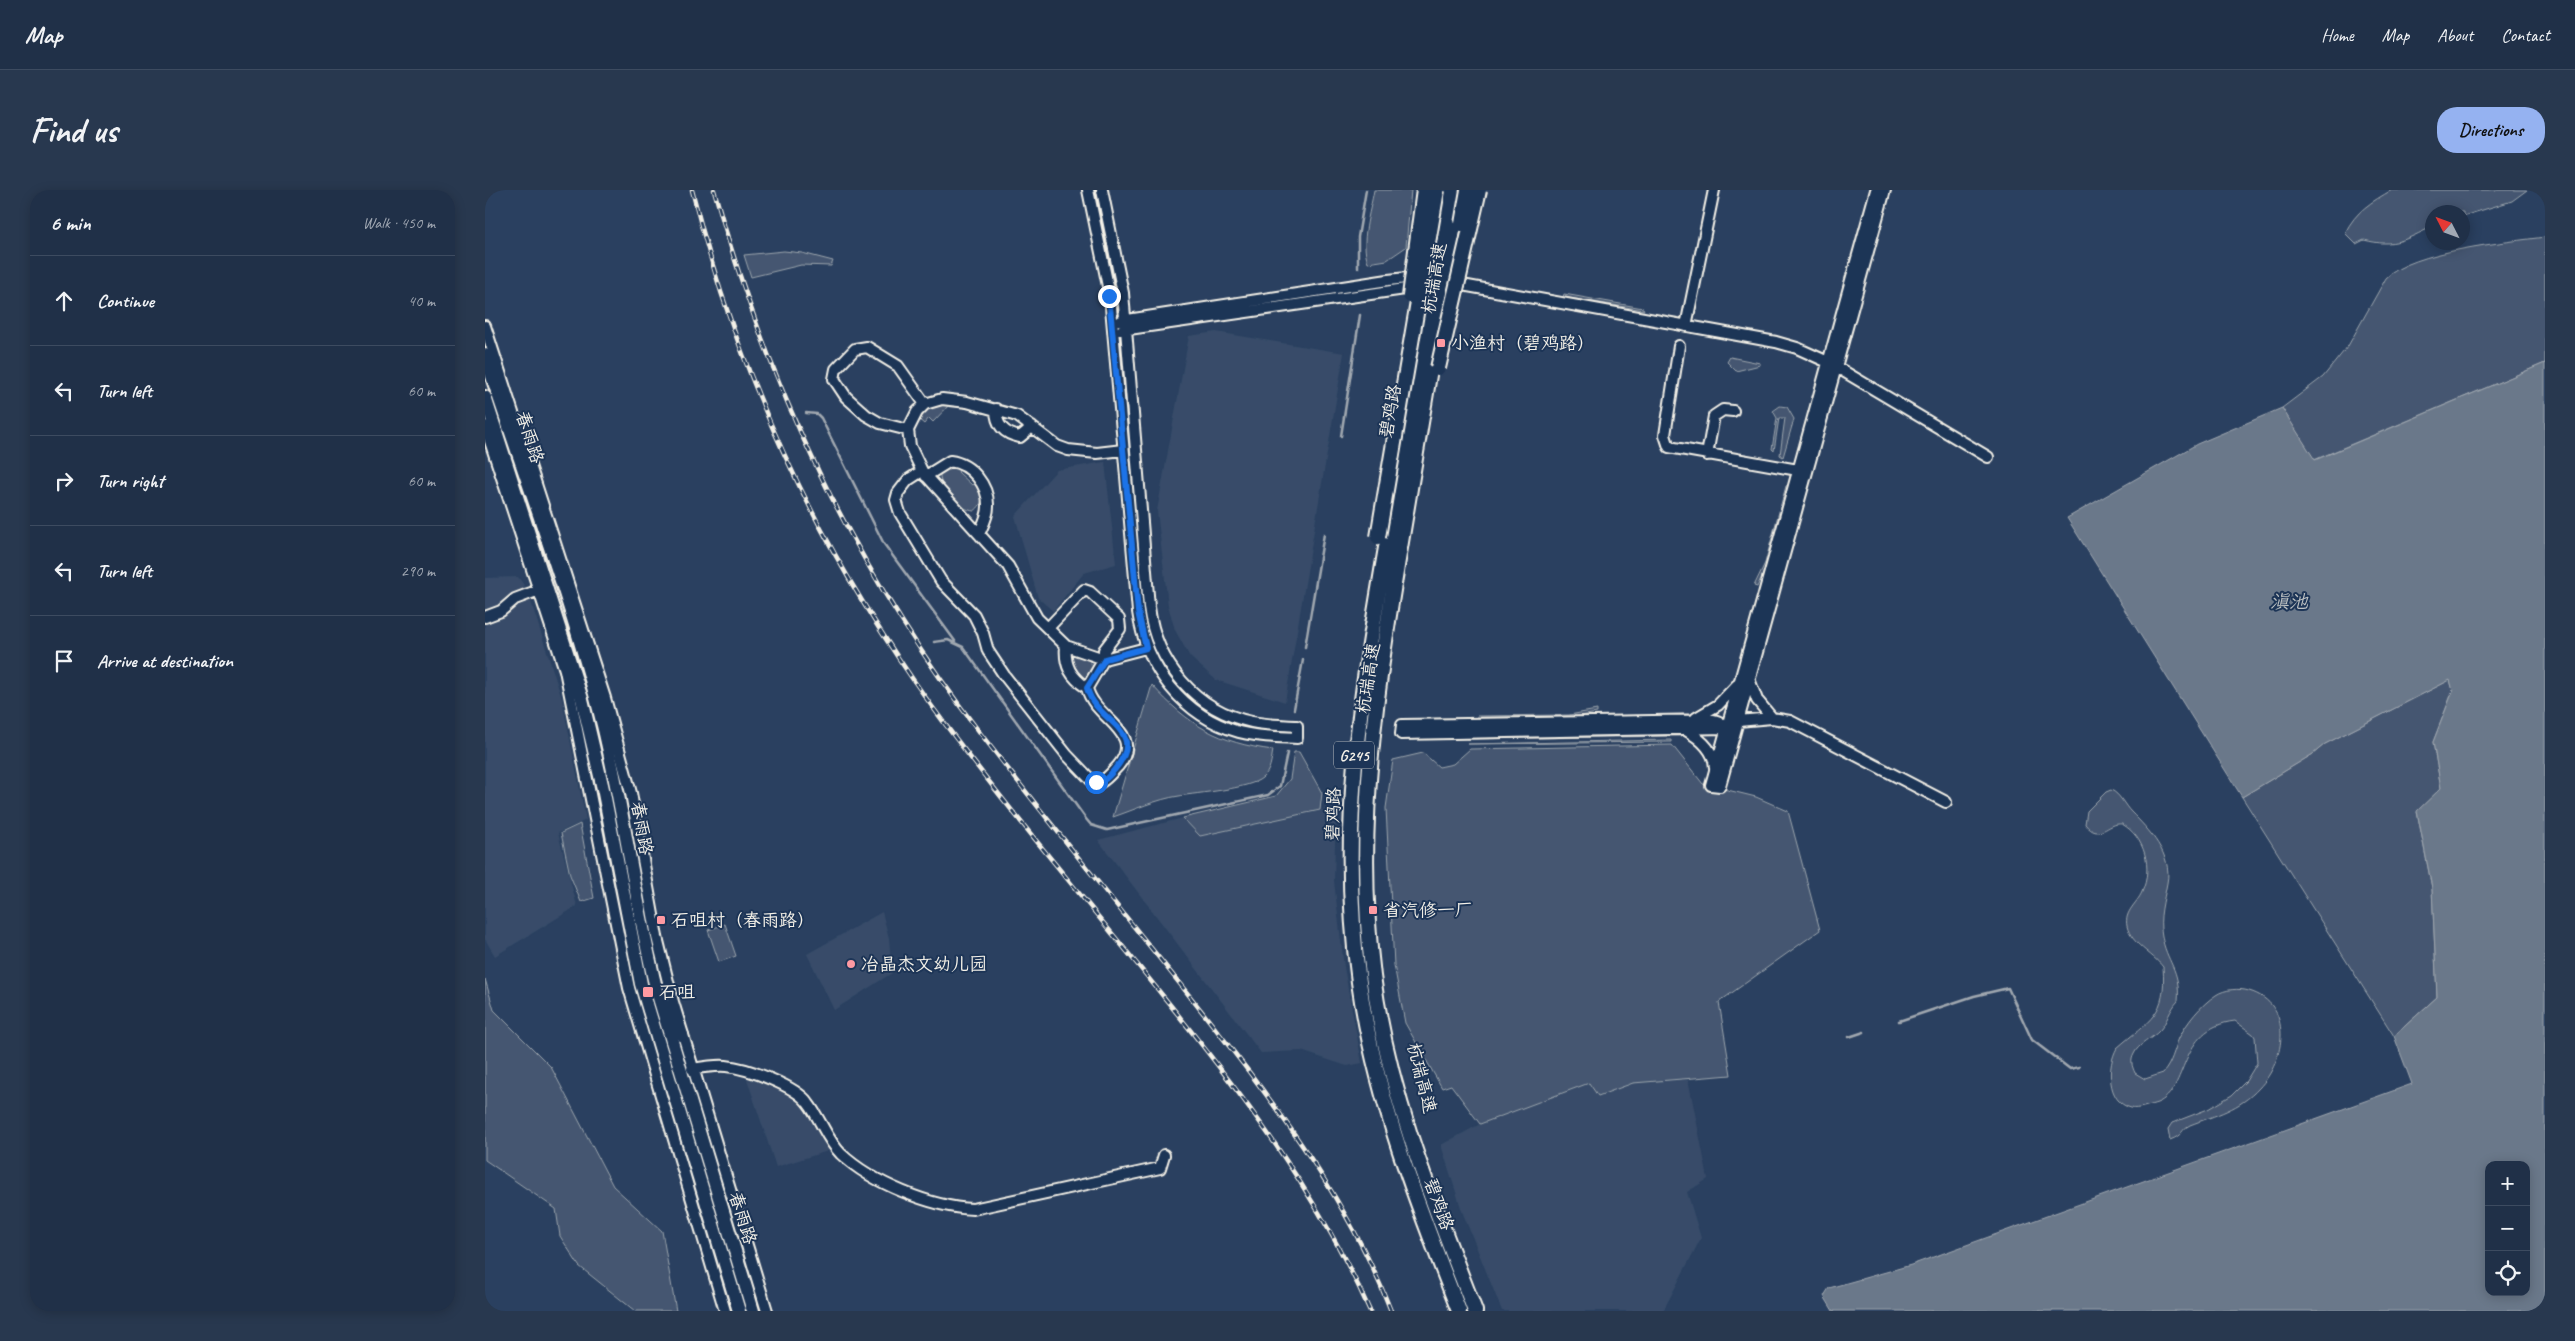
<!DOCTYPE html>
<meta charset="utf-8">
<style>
:root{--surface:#203048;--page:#28384f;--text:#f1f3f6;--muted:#a2a9b4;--line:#3d4b60;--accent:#95b2f1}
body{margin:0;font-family:Caveat,"LXGW WenKai TC",sans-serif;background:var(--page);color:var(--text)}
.controls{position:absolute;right:15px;bottom:15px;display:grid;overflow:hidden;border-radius:10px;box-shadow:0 2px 12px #0003}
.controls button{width:45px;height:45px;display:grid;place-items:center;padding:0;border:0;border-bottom:1px solid var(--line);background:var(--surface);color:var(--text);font:25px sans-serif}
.compass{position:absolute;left:1940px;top:15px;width:45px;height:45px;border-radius:50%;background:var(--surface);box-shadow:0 2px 12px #0003;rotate:312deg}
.stop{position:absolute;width:15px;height:15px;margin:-11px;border:4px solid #1a73e8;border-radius:50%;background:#fff}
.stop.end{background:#1a73e8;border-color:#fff;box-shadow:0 1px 5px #0008}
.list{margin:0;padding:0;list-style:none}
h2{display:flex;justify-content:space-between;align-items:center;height:65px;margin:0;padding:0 20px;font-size:21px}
h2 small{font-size:16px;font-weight:400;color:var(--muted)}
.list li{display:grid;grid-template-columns:32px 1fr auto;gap:15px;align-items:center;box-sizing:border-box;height:90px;padding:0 20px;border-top:1px solid var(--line)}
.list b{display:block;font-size:19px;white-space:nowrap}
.list em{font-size:16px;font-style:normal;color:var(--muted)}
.icon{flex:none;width:28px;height:28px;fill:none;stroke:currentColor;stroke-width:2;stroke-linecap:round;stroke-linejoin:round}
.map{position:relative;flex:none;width:2060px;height:1121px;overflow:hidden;border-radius:20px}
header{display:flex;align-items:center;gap:30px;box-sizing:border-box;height:70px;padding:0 25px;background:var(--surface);border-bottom:1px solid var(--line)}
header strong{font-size:24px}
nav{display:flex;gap:28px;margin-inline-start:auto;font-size:18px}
.intro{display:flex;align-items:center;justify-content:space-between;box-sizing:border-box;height:120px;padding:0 30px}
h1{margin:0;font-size:35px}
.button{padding:12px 22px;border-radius:20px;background:var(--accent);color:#111;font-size:18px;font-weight:700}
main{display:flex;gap:30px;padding:0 30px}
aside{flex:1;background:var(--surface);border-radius:20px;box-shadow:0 2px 12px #0003}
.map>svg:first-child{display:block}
.built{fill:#374c69}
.green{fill:#445771;stroke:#9ca4ac}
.water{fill:#6a788a;stroke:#a1a8b0;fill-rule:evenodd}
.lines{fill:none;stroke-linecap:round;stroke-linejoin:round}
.stream{stroke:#a1a8b0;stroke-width:2.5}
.minor-casing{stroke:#f4f1e8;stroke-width:14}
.major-casing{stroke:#f4f1e8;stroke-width:16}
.highway-casing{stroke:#f4f1e8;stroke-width:18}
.minor{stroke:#1d3557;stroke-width:10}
.major{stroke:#1d3557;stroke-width:12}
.highway{stroke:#1d3557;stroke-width:14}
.rail-casing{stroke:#f4f1e8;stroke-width:4.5}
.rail{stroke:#1d3557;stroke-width:2.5;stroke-dasharray:8;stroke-linecap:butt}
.highway-bridge-casing{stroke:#f4f1e8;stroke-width:18;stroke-linecap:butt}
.highway-bridge{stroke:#1d3557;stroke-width:14}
.route{stroke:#1a73e8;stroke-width:6}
.poi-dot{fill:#ff9aa2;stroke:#1d3557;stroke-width:2}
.labels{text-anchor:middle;stroke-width:4;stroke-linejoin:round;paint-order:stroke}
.shield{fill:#1d3557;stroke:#b4b9bc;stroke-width:1}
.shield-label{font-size:16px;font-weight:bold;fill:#f4f1e8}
.street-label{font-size:18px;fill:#f4f1e8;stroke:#1d3557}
.poi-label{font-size:18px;fill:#f4f1e8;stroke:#1d3557;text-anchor:start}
.water-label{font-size:19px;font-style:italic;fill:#bdc1c2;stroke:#1d3557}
</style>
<header>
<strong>Map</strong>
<nav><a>Home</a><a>Map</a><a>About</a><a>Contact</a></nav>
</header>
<div class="intro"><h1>Find us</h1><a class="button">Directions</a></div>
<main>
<aside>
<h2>6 min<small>Walk · 450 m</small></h2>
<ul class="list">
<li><svg class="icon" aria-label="ahead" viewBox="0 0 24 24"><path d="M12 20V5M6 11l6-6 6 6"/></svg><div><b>Continue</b></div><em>40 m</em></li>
<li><svg class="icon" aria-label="left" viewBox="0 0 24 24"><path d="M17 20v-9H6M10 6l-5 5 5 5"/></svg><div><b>Turn left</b></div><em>60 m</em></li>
<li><svg class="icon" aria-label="right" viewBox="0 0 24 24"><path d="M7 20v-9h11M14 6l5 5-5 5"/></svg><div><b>Turn right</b></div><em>60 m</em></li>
<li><svg class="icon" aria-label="left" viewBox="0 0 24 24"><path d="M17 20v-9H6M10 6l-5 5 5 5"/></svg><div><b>Turn left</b></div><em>290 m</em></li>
<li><svg class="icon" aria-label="arrive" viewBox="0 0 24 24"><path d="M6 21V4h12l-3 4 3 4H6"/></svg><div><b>Arrive at destination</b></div></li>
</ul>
</aside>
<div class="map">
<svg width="2060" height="1121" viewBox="0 0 2060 1121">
<rect width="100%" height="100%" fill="#2a4060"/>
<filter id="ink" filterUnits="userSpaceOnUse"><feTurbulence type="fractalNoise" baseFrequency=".02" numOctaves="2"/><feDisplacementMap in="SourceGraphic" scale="10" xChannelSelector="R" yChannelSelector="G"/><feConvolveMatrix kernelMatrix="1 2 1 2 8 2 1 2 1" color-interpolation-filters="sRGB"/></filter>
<g filter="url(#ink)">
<path class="built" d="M 731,142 L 859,163 L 800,512 L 731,490 L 705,467 L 690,440 L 683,415 L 672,321 L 704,146 Z
M 620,272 L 631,374 L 599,383 L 568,421 L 553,408 L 530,326 L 572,280 Z
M 33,387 L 42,399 L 77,509 L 101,630 L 73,643 L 92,716 L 10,766 L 0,749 L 0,388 Z
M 851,617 L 849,691 L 859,777 L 877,873 L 862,876 L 816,861 L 776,863 L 613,650 L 698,628 L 715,646 Z
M 397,722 L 404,748 L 407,783 L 349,820 L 322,764 Z
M 262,889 L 287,894 L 308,904 L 318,914 L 345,957 L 343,961 L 291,977 Z
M 1203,889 L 1223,989 L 1202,1002 L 1216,1048 L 1178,1121 L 1017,1121 L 977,1021 L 956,955 L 995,934 L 1104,893 L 1114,906 L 1148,893 Z"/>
<path class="green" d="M 889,0 L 926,0 L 921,57 L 902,70 L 883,73 C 875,51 885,23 889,0 Z
M 1907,0 L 2042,0 L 2027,11 L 1978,26 L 1978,22 L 1948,22 L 1947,37 C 1921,49 1910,58 1879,50 L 1871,54 L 1860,43 C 1871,21 1886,12 1907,0 Z
M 2060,47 L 2060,173 L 1829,270 L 1797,218 L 1838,187 L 1863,156 L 1901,88 C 1927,61 2022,52 2060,47 Z
M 299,61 L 317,63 L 348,71 L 346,76 L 316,75 L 266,87 L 259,65 Z
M 1079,104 L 1158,118 L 1159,120 L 1078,107 Z
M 1245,167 L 1275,173 L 1275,175 L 1251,181 L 1242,172 Z
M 466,213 L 448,232 L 444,228 L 439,234 L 432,228 L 443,218 Z
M 1295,216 L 1302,217 L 1309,229 L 1298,267 L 1295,265 L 1300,228 L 1294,228 L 1289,261 L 1287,259 L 1292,228 L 1288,221 Z
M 464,275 L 476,278 L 473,282 L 487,295 L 491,292 C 498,301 500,314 489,321 C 475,320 453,298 455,283 Z
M 1303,295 L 1283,373 L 1272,397 L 1269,396 L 1280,373 L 1301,296 Z
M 587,462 L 603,469 L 609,478 L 601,492 L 586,480 L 585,464 Z
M 1965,490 L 1968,500 L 1948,552 L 1956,598 L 1932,622 L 1947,698 L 1952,807 L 1909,846 L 1757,607 L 1828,564 L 1840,554 Z
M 667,495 C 703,535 734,553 788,560 C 786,571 786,581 777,588 C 764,599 712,603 694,606 C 672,609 649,620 628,627 Z
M 1112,520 L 1112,523 L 1084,528 L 991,529 L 992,526 L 1084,525 Z
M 1198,544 L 1196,546 L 981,549 L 982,547 Z
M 1186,550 L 1186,552 L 983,554 Z
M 1187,555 L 1218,594 L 1271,607 L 1303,621 L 1335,740 L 1234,812 L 1246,885 L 1148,893 L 1113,906 L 1104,893 L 995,934 L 966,895 L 957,898 L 920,833 L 909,775 L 901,618 L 908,570 L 938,563 L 954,577 L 968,574 L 985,559 Z
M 809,562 L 814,562 L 837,603 L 835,620 L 715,646 L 698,628 L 791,606 L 805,589 Z
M 1626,600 C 1635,604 1639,615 1646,622 C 1664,640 1688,665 1682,693 C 1679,711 1673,727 1677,746 C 1681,772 1696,779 1693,811 C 1685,819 1682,832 1675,840 C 1667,849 1653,854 1649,864 C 1645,871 1647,876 1650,883 L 1660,889 L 1678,883 C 1687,873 1689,860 1694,848 C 1702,832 1716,815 1731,805 C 1740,799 1754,798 1764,801 C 1809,814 1801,870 1774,898 C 1755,919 1731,925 1705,935 C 1695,940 1699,945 1685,950 L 1683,939 L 1687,933 L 1723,919 L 1747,905 L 1761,891 L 1772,873 L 1770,847 L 1768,844 L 1750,831 C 1691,838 1705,900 1672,913 C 1665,915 1652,920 1646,918 C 1621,912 1622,875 1632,858 C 1665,829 1682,826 1678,777 C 1667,763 1646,754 1642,736 C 1639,721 1652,714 1657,702 C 1668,678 1660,647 1637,634 C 1622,632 1615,653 1600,634 L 1602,621 L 1621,602 Z
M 140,603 L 142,603 L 182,804 L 167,751 Z
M 95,634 L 109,708 L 96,712 L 85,685 L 76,643 Z
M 240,734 L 251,766 L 234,772 L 223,740 Z
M 0,789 L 9,820 L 66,877 L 128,996 L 177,1041 L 191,1121 L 150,1121 L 94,1076 L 75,1046 L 71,1019 L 0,970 Z
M 190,842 L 198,855 L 279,1121 L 275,1121 Z"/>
<path class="water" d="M 2060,173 L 2060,1121 L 1348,1121 L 1339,1106 L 1344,1098 L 1426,1075 L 1927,894 L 1909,846 L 1952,807 L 1947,698 L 1932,621 L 1956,598 L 1948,552 L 1968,501 L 1965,490 L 1840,554 L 1828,564 L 1757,607 L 1582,328 L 1712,254 L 1797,218 L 1830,270 ZM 2004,975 L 2041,975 L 2041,1102 L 2004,1102 Z"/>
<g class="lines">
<path class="stream" d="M 873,78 L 873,47 L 881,0
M 321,223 L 332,224 L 336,228 L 399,354 L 470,451
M 856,246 L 875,125
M 449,452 L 463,450 L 478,457 L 601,629 L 606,635 L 622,640 L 783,605 L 795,596 L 802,563
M 820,457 L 839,344
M 809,519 L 818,470
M 1414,831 L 1489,806 L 1523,798 L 1547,850 L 1585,879 L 1594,877
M 1364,847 L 1379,842"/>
<g class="minor-casing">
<path id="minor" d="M 603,0 L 625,106 L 653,422 C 661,478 698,526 754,542 C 773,547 792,547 812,548 L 812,536 C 797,535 782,535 767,532 C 710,520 671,473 664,417 L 638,103 L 617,0
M 1391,0 L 1226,595 L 1235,596 L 1400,0
M 966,93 L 1291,152 L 1312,158 L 1343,172 L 1503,267
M 636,131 L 903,90 L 922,88 L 933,90
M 0,136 L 120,508 L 146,603 L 172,747 L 188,812 L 282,1121
M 1201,136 L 1229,0
M 637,140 L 920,99 L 932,101
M 1194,156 L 1180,245 L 1184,257 L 1313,280
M 511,219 C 511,235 519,244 535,247 L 547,237
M 0,236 L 80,480 L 144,798 L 240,1121
M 423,240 L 395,233 L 381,225 L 361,207 L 349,189 L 351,179 L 370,159 L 382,157 L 413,176 L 440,214
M 638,260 L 612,263 L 583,260 L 572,256 L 532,226 L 482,212 L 457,209 L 440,214 L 432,222 L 423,240 L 425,256 L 437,281 L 523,376 L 552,428 L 581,456 L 619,469 L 661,458
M 1222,265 L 1229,226 L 1238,220 L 1248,221
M 437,281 L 423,290 L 413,303 L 411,310 L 415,323 L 456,391 L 489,425 L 498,443 L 503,461 L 519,485 L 582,565 L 606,590 L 616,592 C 623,588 627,582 633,576 C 661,542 609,529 602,498 L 619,469 L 619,460 L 635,439 L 634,429 L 605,402 L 599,400 L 563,438
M 441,286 L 465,271 C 487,274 504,296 503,317 C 503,326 498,335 494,344
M 0,427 L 16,421 L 30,409 L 54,400
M 581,456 C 579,476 586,487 602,498
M 1264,489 L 1272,510 L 1287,528
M 1211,528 L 1233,515 L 1252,495
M 1253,531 L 1287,528 L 1305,531 L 1461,612
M 1199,539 C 1213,547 1230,560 1230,578
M 1243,543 C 1240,535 1235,531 1228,530 L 917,535 L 916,544 L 1242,538 L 1246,534
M 207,879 C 219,877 230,875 241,876 C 262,878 311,896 323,913 C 335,928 342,950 356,964 C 387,993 446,1017 488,1019 L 675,978 L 679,965"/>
</g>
<g class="major-casing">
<path id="major" d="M 0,165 C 40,288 87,410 118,535 C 139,622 150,711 171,798 L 268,1121
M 0,207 L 97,509 L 119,603 L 156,794 L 254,1121
M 181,816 L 197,845"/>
</g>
<g class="highway-casing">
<path id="highway" d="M 962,0 C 942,115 923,231 903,346 C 877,498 852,636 874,792 C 890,906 932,1014 974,1121
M 975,0 C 956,115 936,231 917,346 C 892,494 869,635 888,786 C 903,903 948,1013 990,1121"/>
</g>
<use href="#minor" class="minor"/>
<use href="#major" class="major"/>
<use href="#highway" class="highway"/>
<g class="rail-casing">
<path id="rail" d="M 207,0 C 253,186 334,360 446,515 C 519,615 600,709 678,806 C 758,905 833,1004 885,1121
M 229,0 C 285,202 368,377 496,544 C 565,634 637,721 707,809 C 784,906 861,1004 906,1121"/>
</g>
<use href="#rail" class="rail"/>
<g class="highway-bridge-casing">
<path id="highway-bridge" d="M 977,34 L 983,0
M 925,106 L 939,0
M 953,178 L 994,0
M 893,347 L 952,0"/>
</g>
<use href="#highway-bridge" class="highway-bridge"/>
</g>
</g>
<g class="lines" filter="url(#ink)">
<path class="route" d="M 611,592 C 620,592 624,586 630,579 C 664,538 611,534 602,498 L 620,469 L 661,458 L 653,422 L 624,106"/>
</g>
<g class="poi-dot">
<rect x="951" y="148" width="10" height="10" rx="2.5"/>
<rect x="883" y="715" width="10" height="10" rx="2.5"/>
<rect x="171" y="725" width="10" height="10" rx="2.5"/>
<circle cx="366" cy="774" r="5"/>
<rect x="157" y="796" width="12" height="12" rx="2.5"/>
</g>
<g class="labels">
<rect class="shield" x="849" y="551.5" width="40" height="27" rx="4"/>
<g class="shield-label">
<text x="869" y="571">G245</text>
</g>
<g class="street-label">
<text transform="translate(949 88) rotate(-80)" y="6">杭瑞高速</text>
<text transform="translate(905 221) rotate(-80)" y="6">碧鸡路</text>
<text transform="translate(45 247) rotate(72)" y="6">春雨路</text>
<text transform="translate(883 488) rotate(-81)" y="6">杭瑞高速</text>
<text transform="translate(848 624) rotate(-88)" y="6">碧鸡路</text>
<text transform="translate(157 638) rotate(80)" y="6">春雨路</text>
<text transform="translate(937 888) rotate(76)" y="6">杭瑞高速</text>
<text transform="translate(954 1014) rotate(70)" y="6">碧鸡路</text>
<text transform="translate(258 1028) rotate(73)" y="6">春雨路</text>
</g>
<g class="poi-label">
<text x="966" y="159">小渔村（碧鸡路）</text>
<text x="898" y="726">省汽修一厂</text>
<text x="186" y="736">石咀村（春雨路）</text>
<text x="376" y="780">冶晶杰文幼儿园</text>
<text x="174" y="808">石咀</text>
</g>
<g class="water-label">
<text x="1804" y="418">滇池</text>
</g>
</g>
</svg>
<div class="controls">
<button>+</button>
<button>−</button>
<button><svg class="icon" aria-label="locate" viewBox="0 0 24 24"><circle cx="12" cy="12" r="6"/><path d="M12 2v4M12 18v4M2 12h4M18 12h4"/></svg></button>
</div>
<svg class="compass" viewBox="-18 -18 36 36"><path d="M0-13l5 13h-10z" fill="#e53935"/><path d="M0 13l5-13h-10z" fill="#a2a9b4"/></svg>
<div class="stop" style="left:611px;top:592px"></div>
<div class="stop end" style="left:624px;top:106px"></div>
</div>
</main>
